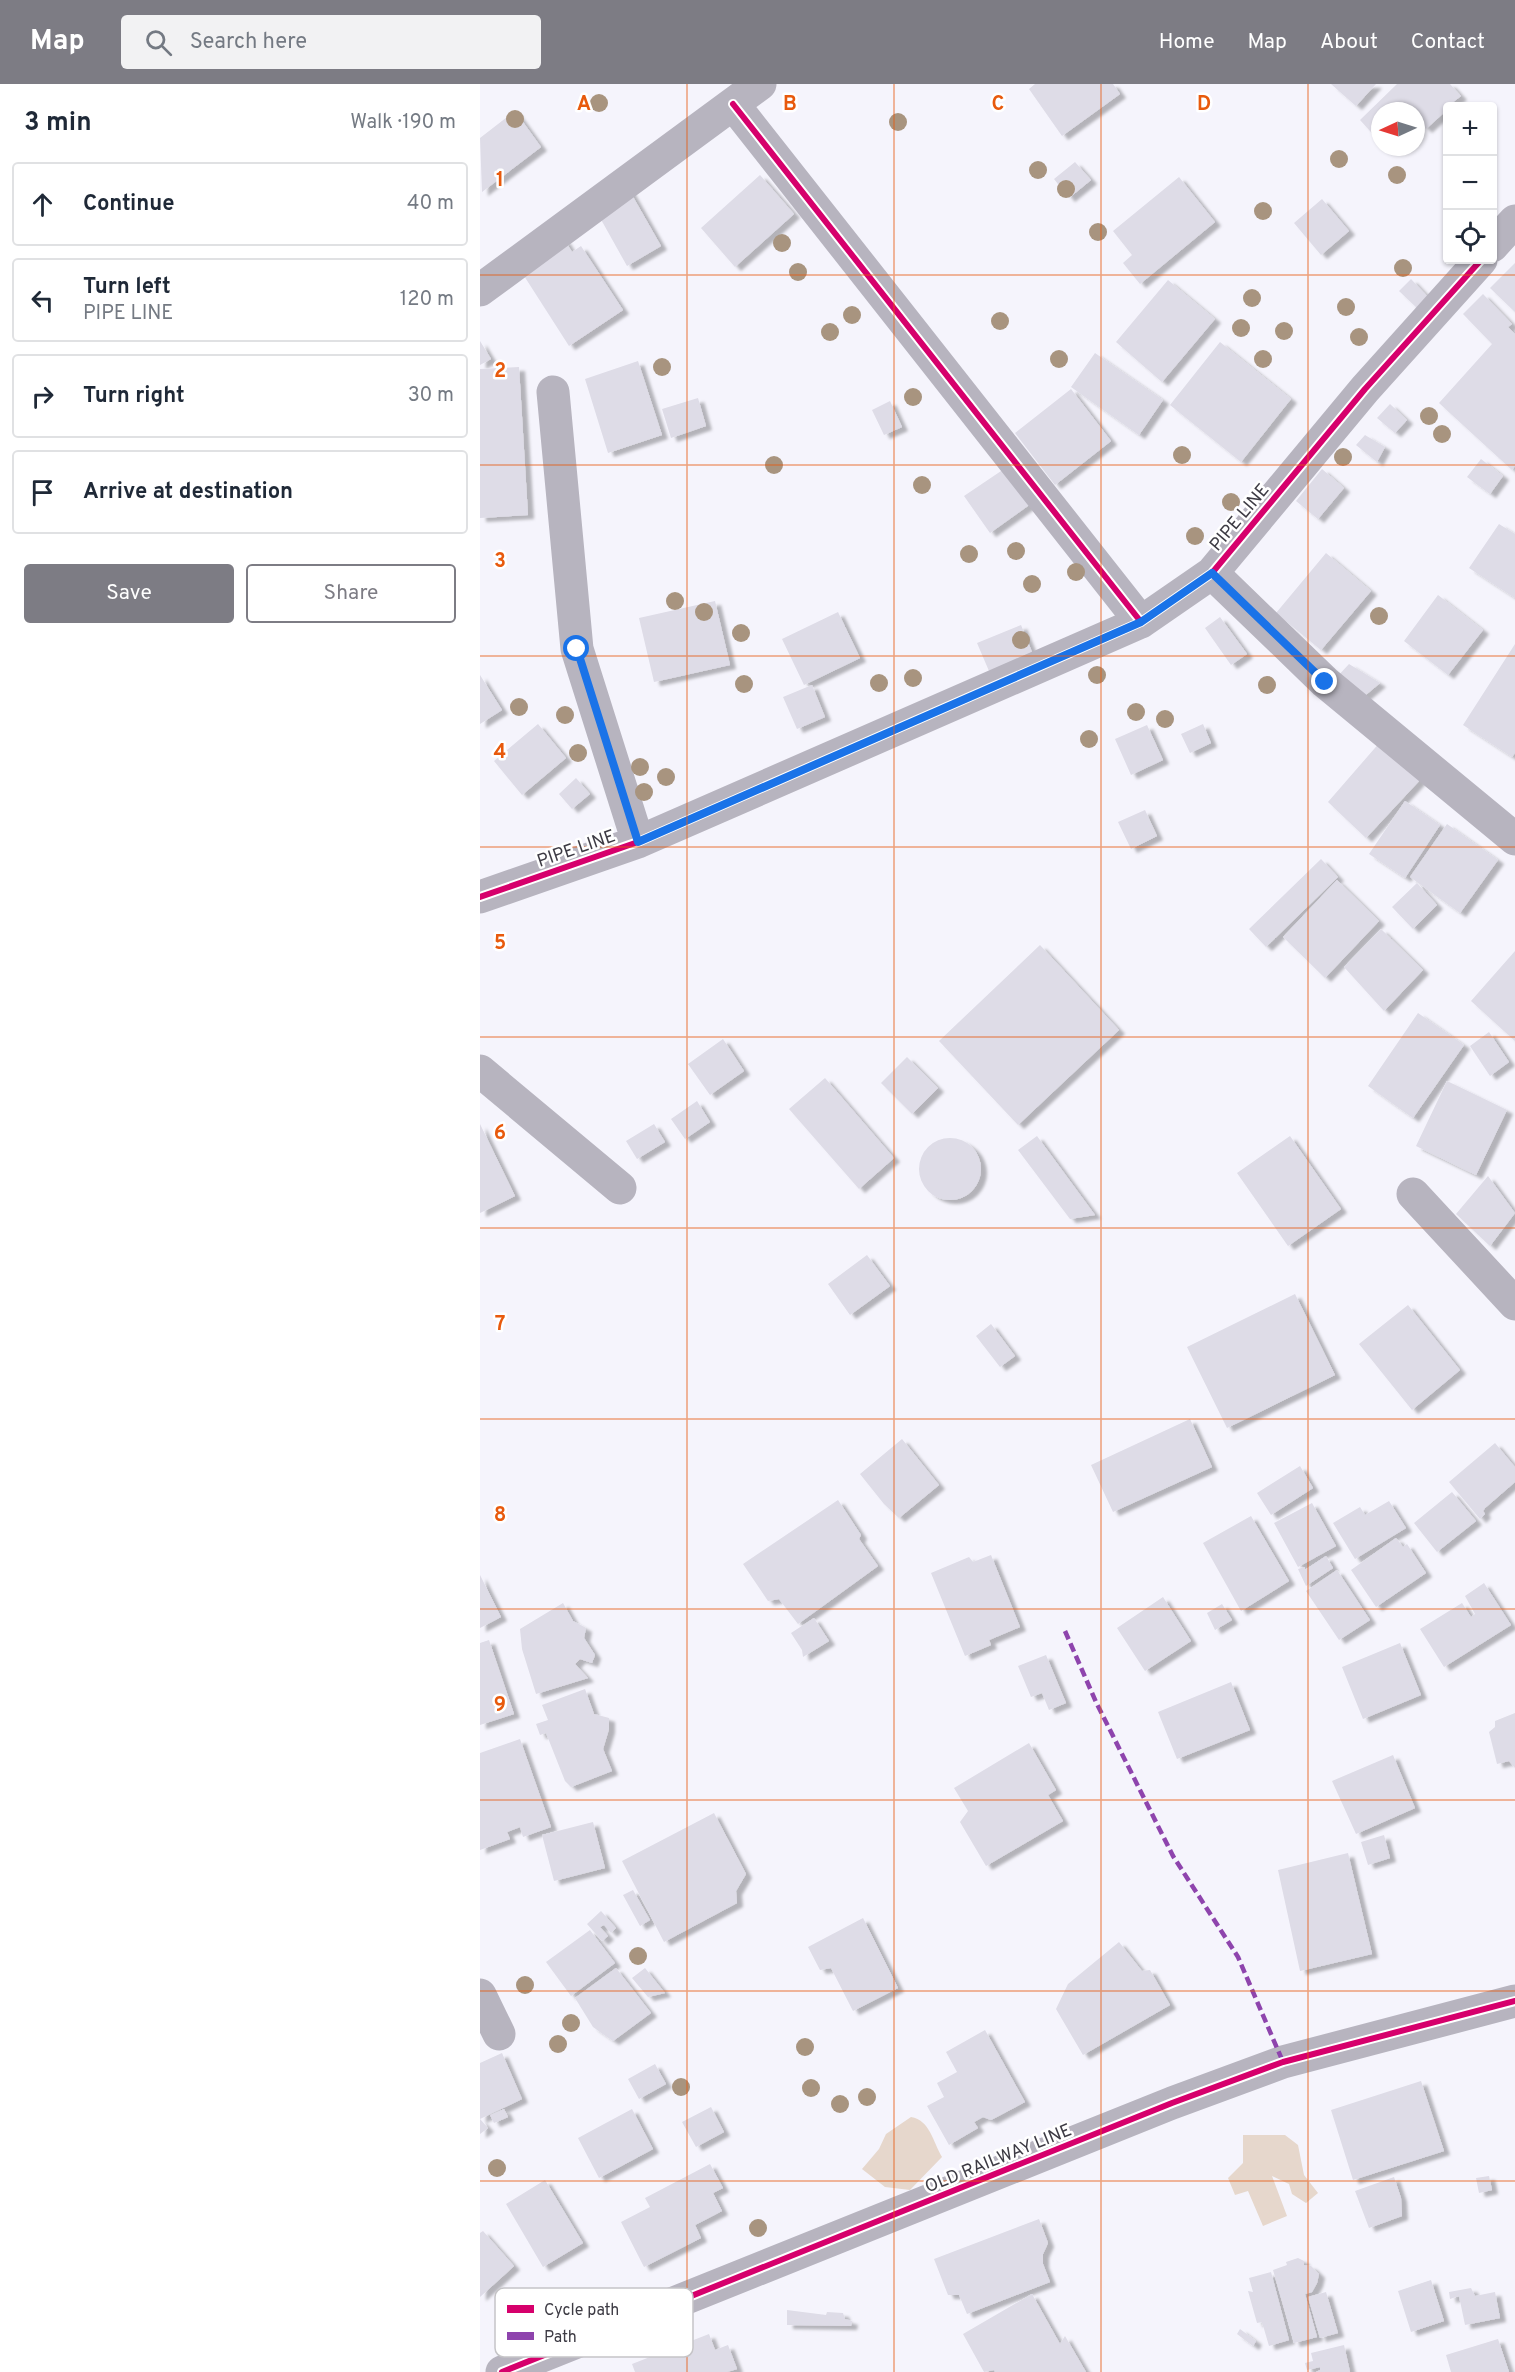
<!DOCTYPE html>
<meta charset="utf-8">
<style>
:root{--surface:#fff;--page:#f2f2f3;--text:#1f2937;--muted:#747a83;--line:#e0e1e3;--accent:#7d7c84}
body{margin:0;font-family:Overpass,sans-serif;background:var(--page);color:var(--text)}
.controls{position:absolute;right:18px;top:18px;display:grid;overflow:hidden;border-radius:6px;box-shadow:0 2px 4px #0004}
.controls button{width:54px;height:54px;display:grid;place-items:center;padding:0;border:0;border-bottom:2px solid var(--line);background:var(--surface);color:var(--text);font:30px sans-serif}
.compass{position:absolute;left:891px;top:18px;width:54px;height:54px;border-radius:50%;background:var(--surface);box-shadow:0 2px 4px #0004;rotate:266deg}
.stop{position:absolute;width:18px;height:18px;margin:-14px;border:4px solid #1a73e8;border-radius:50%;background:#fff}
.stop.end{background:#1a73e8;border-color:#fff;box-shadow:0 2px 6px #0008}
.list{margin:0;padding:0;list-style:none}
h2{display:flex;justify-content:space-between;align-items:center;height:78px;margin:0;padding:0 24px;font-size:26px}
h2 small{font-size:20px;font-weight:400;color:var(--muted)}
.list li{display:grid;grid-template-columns:39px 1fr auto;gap:18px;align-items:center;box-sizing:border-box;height:84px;margin:0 12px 12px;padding:0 12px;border:2px solid var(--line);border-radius:6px}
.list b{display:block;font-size:22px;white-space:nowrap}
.list p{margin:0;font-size:20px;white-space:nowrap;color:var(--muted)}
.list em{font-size:20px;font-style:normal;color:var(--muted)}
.actions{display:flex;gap:12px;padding:18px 24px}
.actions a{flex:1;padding:14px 0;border:2px solid var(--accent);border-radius:6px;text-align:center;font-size:21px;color:var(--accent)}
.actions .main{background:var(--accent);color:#fff}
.icon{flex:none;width:33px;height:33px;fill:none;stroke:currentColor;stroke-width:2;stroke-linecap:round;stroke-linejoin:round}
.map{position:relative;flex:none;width:1035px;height:2288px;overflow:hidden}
header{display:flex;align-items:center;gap:36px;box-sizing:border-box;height:84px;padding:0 30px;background:var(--accent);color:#fff}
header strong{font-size:28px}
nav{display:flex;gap:33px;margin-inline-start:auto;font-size:21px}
.search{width:420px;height:54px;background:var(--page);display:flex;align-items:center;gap:15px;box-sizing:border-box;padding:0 21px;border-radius:6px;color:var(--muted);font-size:22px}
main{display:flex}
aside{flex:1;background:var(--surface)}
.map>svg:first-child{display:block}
.forest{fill:#e6d7cc}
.building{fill:#dedce7;filter:url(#shadow)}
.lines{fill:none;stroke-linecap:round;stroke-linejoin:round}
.street{stroke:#b7b4bf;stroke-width:33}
.quiet{stroke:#8e44ad;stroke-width:4.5;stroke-dasharray:9 4.5;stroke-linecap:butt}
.cycleway-casing{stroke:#fff;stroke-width:10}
.cycleway{stroke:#d6006c;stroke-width:6}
.tree{fill:#a8947f}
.route{stroke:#1a73e8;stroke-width:8}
.grid{fill:none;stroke:#e8590c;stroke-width:1.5;stroke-opacity:0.55}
.labels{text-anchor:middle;stroke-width:5;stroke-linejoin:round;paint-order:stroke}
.street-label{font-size:18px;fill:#3d3b44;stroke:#fff}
.key{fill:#fff;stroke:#c5c4c7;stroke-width:1.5}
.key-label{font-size:16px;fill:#3d3b44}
.grid-label{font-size:20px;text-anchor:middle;font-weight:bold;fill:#e8590c;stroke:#fff;stroke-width:5;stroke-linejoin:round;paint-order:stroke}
</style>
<header>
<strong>Map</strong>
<div class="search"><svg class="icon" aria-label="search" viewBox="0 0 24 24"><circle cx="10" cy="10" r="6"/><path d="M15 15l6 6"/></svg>Search here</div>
<nav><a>Home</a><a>Map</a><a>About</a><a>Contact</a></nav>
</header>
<main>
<aside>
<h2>3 min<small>Walk · 190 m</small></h2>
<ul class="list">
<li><svg class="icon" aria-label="ahead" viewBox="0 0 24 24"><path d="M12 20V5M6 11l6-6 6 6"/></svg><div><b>Continue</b></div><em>40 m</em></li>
<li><svg class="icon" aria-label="left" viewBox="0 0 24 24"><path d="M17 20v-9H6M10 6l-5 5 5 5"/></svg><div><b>Turn left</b><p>PIPE LINE</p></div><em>120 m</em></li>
<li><svg class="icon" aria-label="right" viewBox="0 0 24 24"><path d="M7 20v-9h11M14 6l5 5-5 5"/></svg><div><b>Turn right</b></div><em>30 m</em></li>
<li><svg class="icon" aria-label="arrive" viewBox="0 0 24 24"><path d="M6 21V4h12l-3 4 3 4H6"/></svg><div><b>Arrive at destination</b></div></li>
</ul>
<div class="actions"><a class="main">Save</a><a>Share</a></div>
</aside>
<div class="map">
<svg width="1035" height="2288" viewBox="0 0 1035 2288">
<defs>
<filter id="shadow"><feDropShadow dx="6" dy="4" stdDeviation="1.5" flood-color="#0004"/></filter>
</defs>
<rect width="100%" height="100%" fill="#f5f4fc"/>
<path class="forest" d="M 431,2033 C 450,2036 453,2058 462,2073 L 430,2106 L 405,2103 L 382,2085 L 399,2065 L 406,2050 Z
M 763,2051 L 805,2051 L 818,2061 L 824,2091 L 838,2109 L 826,2119 L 812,2110 L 809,2100 L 792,2092 L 807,2132 L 783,2142 L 768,2107 L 755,2111 L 748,2094 L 763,2079 Z"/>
<path class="building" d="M 555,0 L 633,0 L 640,10 L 582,52 L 549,5 Z
M 851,0 L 896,0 L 876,22 Z
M 917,0 L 970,0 L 981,12 L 968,22 L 968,25 L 946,45 L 936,34 L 936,27 L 900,27 L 900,58 L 880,36 Z
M 35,27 L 61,63 L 2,108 L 0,54 Z
M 595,78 L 611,96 L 589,114 L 574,95 Z
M 280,91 L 314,130 L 255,183 L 221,144 Z
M 699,93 L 735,138 L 660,200 L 643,179 L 652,171 L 633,147 Z
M 148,104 L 181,162 L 147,182 L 114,123 Z
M 842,115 L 869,147 L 841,171 L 814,139 Z
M 84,155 L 92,168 L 101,162 L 143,226 L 89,262 L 39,184 Z
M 1035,179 L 1035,228 L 1010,204 Z
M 931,195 L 948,213 L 937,224 L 919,207 Z
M 688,196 L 735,235 L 682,298 L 636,258 Z
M 1003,210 L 1032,240 L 1028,243 L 1035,250 L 1035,382 L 1032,386 L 959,319 L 1012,260 L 983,230 Z
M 0,257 L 11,275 L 0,281 Z
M 740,258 L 811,315 L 761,378 L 690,321 Z
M 615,269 L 683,316 L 659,351 L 591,303 Z
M 158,277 L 182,351 L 128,369 L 105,295 Z
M 39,283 L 48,431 L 0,434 L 0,285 Z
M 591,305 L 631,357 L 575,401 L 535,349 Z
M 218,314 L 226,342 L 191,354 L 182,325 Z
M 410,317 L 422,343 L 404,351 L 392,326 Z
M 910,320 L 927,336 L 915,349 L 897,334 Z
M 885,351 L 905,363 L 897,378 L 876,361 Z
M 1001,375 L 1023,392 L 1010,410 L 987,393 Z
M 527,383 L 552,419 L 510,449 L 484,412 Z
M 842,385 L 864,404 L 838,435 L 816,417 Z
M 1019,440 L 1035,450 L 1035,514 L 989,484 Z
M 846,469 L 891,507 L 841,566 L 796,529 Z
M 958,511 L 1003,546 L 968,591 L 924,557 Z
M 235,517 L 250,581 L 174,598 L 159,534 Z
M 358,528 L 380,574 L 324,601 L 302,555 Z
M 740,533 L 767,570 L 751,581 L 725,544 Z
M 541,541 L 552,568 L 509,587 L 497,559 Z
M 1035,560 L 1035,669 L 1032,673 L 983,641 Z
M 869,580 L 900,599 L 881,615 L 856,594 Z
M 0,591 L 22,626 L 0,640 Z
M 332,601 L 345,633 L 317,645 L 303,613 Z
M 58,640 L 86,674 L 42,711 L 14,677 Z
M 723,640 L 731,659 L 710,669 L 701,650 Z
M 667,641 L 683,676 L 651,691 L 635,655 Z
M 901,657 L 940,696 L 886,754 L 848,718 Z
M 96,694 L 110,710 L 92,725 L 79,710 Z
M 925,717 L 960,741 L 925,794 L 889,770 Z
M 665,726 L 677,752 L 651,765 L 638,738 Z
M 967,740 L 1018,776 L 980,829 L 930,793 Z
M 841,775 L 858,793 L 786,863 L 769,845 Z
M 857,796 L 899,837 L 845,894 L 803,853 Z
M 937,799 L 957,821 L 933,845 L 912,823 Z
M 901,845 L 943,886 L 904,927 L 864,883 Z
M 560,861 L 639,946 L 538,1041 L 459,957 Z
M 1035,867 L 1035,957 L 991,917 Z
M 938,929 L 984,961 L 933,1034 L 888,1002 Z
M 1009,948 L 1029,978 L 1010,992 L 990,962 Z
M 243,955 L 264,987 L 230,1011 L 208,980 Z
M 427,973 L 458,1004 L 432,1030 L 401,999 Z
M 345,994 L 414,1074 L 379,1105 L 309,1025 Z
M 967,997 L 1027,1026 L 996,1091 L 936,1062 Z
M 217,1017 L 230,1038 L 205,1055 L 191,1035 Z
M 0,1040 L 35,1112 L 0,1129 Z
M 174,1040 L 185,1058 L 157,1075 L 146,1057 Z
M 557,1052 L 615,1131 L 590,1135 L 538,1066 Z
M 810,1052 L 861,1125 L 808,1162 L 757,1089 Z
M439 1085a31 31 0 1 1 62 0a31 31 0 1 1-62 0Z
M 1008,1092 L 1035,1129 L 1010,1162 L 976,1130 Z
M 387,1171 L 410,1202 L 370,1231 L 348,1200 Z
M 815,1210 L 855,1291 L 747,1344 L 707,1263 Z
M 928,1221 L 980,1286 L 932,1326 L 879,1260 Z
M 511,1240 L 535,1272 L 520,1283 L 496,1252 Z
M 710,1335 L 732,1383 L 633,1428 L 611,1381 Z
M 422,1355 L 459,1401 L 419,1434 L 404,1420 L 380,1390 Z
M 1015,1359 L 1035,1383 L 1035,1398 L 1005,1424 L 1003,1427 L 1005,1430 L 1000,1435 L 969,1398 Z
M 820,1382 L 833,1404 L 791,1431 L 777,1409 Z
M 972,1408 L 996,1437 L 957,1468 L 934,1439 Z
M 358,1416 L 381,1451 L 379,1455 L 398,1482 L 318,1540 L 299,1515 L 288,1517 L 263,1480 Z
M 909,1417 L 926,1444 L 875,1475 L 853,1439 L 880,1423 L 885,1431 Z
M 832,1419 L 856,1462 L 818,1483 L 794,1439 Z
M 771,1432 L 809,1497 L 761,1527 L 723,1459 Z
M 916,1454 L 923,1463 L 927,1460 L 946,1489 L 896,1523 L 871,1486 Z
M 511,1471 L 540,1543 L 509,1556 L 511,1561 L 485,1572 L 451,1489 L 489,1473 L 493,1478 Z
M 846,1472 L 853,1484 L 826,1502 L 818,1485 L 825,1483 L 825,1486 Z
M 857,1486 L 890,1536 L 859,1556 L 826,1507 Z
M 0,1491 L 21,1533 L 0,1544 Z
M 1004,1499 L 1031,1541 L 964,1583 L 940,1545 L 982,1519 L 991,1533 L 995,1530 L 985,1512 Z
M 683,1513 L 711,1557 L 665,1587 L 637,1544 Z
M 83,1519 L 93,1537 L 106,1544 L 104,1554 L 115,1571 L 112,1579 L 100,1575 L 95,1580 L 108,1594 L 56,1610 L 42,1565 L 40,1545 Z
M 742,1520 L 752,1536 L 735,1546 L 727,1529 Z
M 334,1534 L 349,1557 L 323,1573 L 322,1566 L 311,1549 Z
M 9,1556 L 34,1630 L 0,1641 L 0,1559 Z
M 920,1559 L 941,1611 L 883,1635 L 862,1583 Z
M 566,1571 L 586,1619 L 569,1626 L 562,1609 L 551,1613 L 538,1582 Z
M 751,1598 L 770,1646 L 697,1675 L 678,1628 Z
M 105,1605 L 114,1630 L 129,1634 L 129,1645 L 123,1665 L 132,1687 L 91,1703 L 85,1697 L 66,1649 L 60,1651 L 56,1640 L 68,1636 L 62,1621 Z
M 1035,1629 L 1035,1684 L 1029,1677 L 1017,1680 L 1009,1648 L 1015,1643 L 1015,1637 Z
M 40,1655 L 71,1743 L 43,1753 L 40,1743 L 27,1748 L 30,1755 L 0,1766 L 0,1669 Z
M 549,1659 L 576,1706 L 568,1711 L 583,1737 L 506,1782 L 480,1738 L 488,1727 L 474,1704 Z
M 913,1671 L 935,1724 L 876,1750 L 852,1697 Z
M 234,1729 L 266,1790 L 256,1807 L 257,1819 L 184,1858 L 142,1777 Z
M 113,1738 L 125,1784 L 74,1797 L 62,1751 Z
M 904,1751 L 910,1774 L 888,1781 L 881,1758 Z
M 868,1769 L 892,1870 L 820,1887 L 798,1786 Z
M 153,1806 L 170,1836 L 160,1842 L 143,1811 Z
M 121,1827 L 136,1844 L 131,1849 L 124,1841 L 120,1843 L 128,1852 L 122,1857 L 107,1840 Z
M 383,1834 L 418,1904 L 373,1927 L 351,1884 L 340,1886 L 328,1863 Z
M 110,1846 L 135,1879 L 91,1912 L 66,1878 Z
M 639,1858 L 662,1887 L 670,1886 L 690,1921 L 603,1971 L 576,1925 L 588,1900 Z
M 136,1884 L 171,1929 L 133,1957 L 113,1943 L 95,1914 Z
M 165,1884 L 185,1909 L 168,1913 L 152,1894 Z
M 505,1946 L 545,2018 L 511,2036 L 503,2033 L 494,2038 L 498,2044 L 469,2061 L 447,2022 L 464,2013 L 457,1999 L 477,1988 L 466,1968 Z
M 22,1969 L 42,2015 L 0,2035 L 8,2044 L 0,2050 L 0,1979 Z
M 175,1980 L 186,2000 L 159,2015 L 148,1995 Z
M 941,1997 L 964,2067 L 873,2096 L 851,2026 Z
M 231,2023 L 244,2048 L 216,2063 L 202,2038 Z
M 24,2025 L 28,2033 L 14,2039 L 10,2031 Z
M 152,2025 L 173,2065 L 119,2094 L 98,2054 Z
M 230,2080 L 243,2104 L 233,2109 L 242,2127 L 215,2141 L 221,2154 L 164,2183 L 141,2138 L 170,2123 L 165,2114 Z
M 1009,2092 L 1012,2106 L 999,2109 L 996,2094 Z
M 914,2093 L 921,2114 L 922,2132 L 889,2144 L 875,2107 Z
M 65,2096 L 103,2159 L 63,2183 L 26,2120 Z
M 559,2135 L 568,2159 L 563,2170 L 563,2180 L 570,2198 L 487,2230 L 479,2211 L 468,2211 L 454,2175 Z
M 3,2147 L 34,2182 L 0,2213 L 0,2149 Z
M 818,2174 L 824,2177 L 824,2181 L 831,2182 L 839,2190 L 837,2199 L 832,2208 L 825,2210 L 837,2253 L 814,2259 L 793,2186 L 807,2181 L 806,2178 Z
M 791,2188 L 809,2256 L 789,2262 L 782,2238 L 777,2239 L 768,2207 L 773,2208 L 769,2194 Z
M 951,2196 L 964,2237 L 931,2248 L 918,2207 Z
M 991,2204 L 995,2212 L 1015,2208 L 1020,2234 L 985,2241 L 979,2212 L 970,2215 L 969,2208 Z
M 846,2208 L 858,2249 L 840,2254 L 828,2213 Z
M 552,2210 L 580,2260 L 585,2252 L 606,2288 L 515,2288 L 514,2286 L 504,2288 L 483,2250 Z
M 307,2226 L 346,2231 L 347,2228 L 363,2229 L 365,2235 L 372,2237 L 371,2242 L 307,2241 Z
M 760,2245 L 776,2257 L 773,2262 L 757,2250 Z
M 229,2250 L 235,2266 L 248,2261 L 257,2285 L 247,2288 L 155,2288 L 152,2280 Z
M 1018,2255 L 1029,2288 L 971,2288 L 966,2271 Z
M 864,2261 L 870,2288 L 836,2288 L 840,2286 L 840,2283 L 827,2286 L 825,2279 L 833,2277 L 831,2269 Z"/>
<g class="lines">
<path class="street" d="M 253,20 L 661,538
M 1012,162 L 1035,137
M 0,206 L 280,0
M 73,308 L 97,565 L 158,758
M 732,489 L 845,598 L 1035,755
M 0,813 L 158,758 L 661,538 L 732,489 L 885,305 L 1001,176
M 0,987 L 140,1104
M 933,1110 L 1035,1220
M 0,1911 L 19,1950
M 22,2288 L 692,2019 L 803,1978 L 1035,1917"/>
<path class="quiet" d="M 585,1547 L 616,1618 L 693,1772 L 758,1873 L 803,1978"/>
<g class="cycleway-casing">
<path id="cycleway" d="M 253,20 L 661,538
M 0,813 L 158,758 L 661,538 L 732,489 L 885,305 L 1001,176
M 22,2288 L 692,2019 L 803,1978 L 1035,1917"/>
</g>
<use href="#cycleway" class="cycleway"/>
</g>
<g class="tree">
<circle cx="119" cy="19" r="9"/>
<circle cx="35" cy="35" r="9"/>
<circle cx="418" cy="38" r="9"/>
<circle cx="859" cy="75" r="9"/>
<circle cx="558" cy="86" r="9"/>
<circle cx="917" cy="91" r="9"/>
<circle cx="586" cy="105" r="9"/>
<circle cx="783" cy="127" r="9"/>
<circle cx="618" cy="148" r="9"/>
<circle cx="302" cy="159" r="9"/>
<circle cx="923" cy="184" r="9"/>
<circle cx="318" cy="188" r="9"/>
<circle cx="772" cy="214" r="9"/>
<circle cx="866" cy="223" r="9"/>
<circle cx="372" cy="231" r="9"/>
<circle cx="520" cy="237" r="9"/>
<circle cx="761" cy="244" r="9"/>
<circle cx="804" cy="247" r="9"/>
<circle cx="350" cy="248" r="9"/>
<circle cx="879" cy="253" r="9"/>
<circle cx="579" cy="275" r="9"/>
<circle cx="783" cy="275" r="9"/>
<circle cx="182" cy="283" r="9"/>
<circle cx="433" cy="313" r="9"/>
<circle cx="949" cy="332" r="9"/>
<circle cx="962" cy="350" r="9"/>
<circle cx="702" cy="371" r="9"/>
<circle cx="863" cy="373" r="9"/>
<circle cx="294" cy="381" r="9"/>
<circle cx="442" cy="401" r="9"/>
<circle cx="751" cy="418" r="9"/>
<circle cx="715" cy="452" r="9"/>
<circle cx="536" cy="467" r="9"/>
<circle cx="489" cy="470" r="9"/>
<circle cx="596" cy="488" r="9"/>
<circle cx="552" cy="500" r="9"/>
<circle cx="195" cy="517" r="9"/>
<circle cx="224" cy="528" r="9"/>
<circle cx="899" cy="532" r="9"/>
<circle cx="261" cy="549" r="9"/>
<circle cx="541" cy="556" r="9"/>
<circle cx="617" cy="591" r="9"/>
<circle cx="433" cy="594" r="9"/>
<circle cx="399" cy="599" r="9"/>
<circle cx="264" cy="600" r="9"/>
<circle cx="787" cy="601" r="9"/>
<circle cx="39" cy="623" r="9"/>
<circle cx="656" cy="628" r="9"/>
<circle cx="85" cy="631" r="9"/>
<circle cx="685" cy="635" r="9"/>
<circle cx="609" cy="655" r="9"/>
<circle cx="98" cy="669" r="9"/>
<circle cx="160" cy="683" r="9"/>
<circle cx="186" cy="693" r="9"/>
<circle cx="164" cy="708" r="9"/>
<circle cx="158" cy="1872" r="9"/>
<circle cx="45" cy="1901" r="9"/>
<circle cx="91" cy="1939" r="9"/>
<circle cx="78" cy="1960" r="9"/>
<circle cx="325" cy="1963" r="9"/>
<circle cx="201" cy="2003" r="9"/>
<circle cx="331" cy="2004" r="9"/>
<circle cx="387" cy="2013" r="9"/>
<circle cx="360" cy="2020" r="9"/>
<circle cx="17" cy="2084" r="9"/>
<circle cx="278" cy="2144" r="9"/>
</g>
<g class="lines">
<path class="route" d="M 97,565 L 158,758 L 661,538 L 732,489 L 845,598"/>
</g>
<path class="grid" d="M 207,0 L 207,2288M 414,0 L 414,2288M 621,0 L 621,2288M 828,0 L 828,2288M 0,191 L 1035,191M 0,381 L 1035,381M 0,572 L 1035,572M 0,763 L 1035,763M 0,953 L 1035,953M 0,1144 L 1035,1144M 0,1335 L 1035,1335M 0,1525 L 1035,1525M 0,1716 L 1035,1716M 0,1907 L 1035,1907M 0,2097 L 1035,2097"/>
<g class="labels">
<g class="street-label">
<text transform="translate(759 433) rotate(-50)" y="6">PIPE LINE</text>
<text transform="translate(96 764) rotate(-19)" y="6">PIPE LINE</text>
<text transform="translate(518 2074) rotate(-22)" y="6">OLD RAILWAY LINE</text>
</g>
</g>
<rect x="15" y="2204" width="198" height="69" rx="9" class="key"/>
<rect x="27" y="2221" width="27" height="8" fill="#d6006c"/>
<rect x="27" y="2248" width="27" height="8" fill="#8e44ad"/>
<g class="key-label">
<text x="64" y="2231">Cycle path</text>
<text x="64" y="2258">Path</text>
</g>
<g class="grid-label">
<text x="104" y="26">A</text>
<text x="310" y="26">B</text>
<text x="518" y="26">C</text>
<text x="724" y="26">D</text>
<text x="20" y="102">1</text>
<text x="20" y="293">2</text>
<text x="20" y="483">3</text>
<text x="20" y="674">4</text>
<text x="20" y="865">5</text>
<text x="20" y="1055">6</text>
<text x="20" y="1246">7</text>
<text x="20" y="1437">8</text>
<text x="20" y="1627">9</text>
</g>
</svg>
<div class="controls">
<button>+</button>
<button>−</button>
<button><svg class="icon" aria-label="locate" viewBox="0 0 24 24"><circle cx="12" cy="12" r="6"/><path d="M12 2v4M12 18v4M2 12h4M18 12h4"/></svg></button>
</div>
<svg class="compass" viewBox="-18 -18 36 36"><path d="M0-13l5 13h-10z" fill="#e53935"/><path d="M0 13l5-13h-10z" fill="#747a83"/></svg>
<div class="stop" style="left:97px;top:565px"></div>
<div class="stop end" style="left:845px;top:598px"></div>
</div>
</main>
